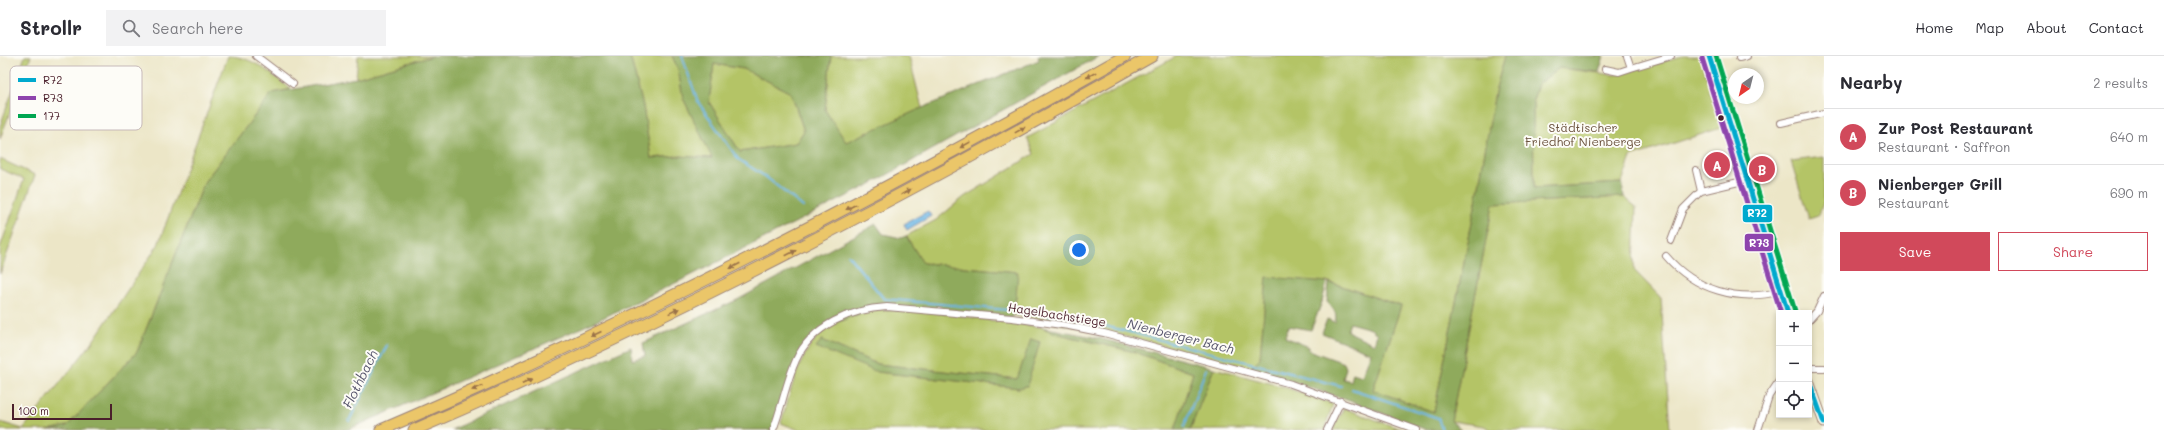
<!DOCTYPE html>
<meta charset="utf-8">
<style>
:root{--surface:#fff;--page:#f2f2f3;--text:#2b2b33;--muted:#7c7c81;--line:#e1e1e2;--accent:#d1495b}
body{margin:0;font-family:Mali,sans-serif;background:var(--page);color:var(--text)}
.controls{position:absolute;right:12px;bottom:12px;display:grid;overflow:hidden;border-radius:0px;box-shadow:0 2px 6px #0003}
.controls button{width:36px;height:36px;display:grid;place-items:center;padding:0;border:0;border-bottom:1px solid var(--line);background:var(--surface);color:var(--text);font:20px sans-serif}
.compass{position:absolute;left:1728px;top:12px;width:36px;height:36px;border-radius:50%;background:var(--surface);box-shadow:0 2px 6px #0003;rotate:215deg}
.scale{position:absolute;left:12px;bottom:10px;width:100px;box-sizing:border-box;padding-left:4px;border:2px solid #4a1f2b;border-top:0;font-size:11px;line-height:14px;white-space:nowrap;color:#4a1f2b;-webkit-text-stroke:3px #fdfcf7;paint-order:stroke}
.you{position:absolute;left:1079px;top:194px;width:14px;height:14px;margin:-10px;border:3px solid #fff;border-radius:50%;background:#1a73e8;box-shadow:0 0 0 6px #1a73e833}
.badge{display:grid;place-items:center;width:26px;height:26px;border-radius:50%;background:var(--accent);color:#fff;font-size:13px;font-weight:700}
.pin{position:absolute;translate:-50% -50%;border:2px solid #fff;box-shadow:0 1px 4px #0006}
.list{margin:0;padding:0;list-style:none}
h2{display:flex;justify-content:space-between;align-items:center;height:52px;margin:0;padding:0 16px;font-size:17px}
h2 small{font-size:13px;font-weight:400;color:var(--muted)}
.list li{display:grid;grid-template-columns:26px 1fr auto;gap:12px;align-items:center;box-sizing:border-box;height:56px;padding:0 16px;border-top:1px solid var(--line)}
.list b{display:block;font-size:15px;white-space:nowrap}
.list p{margin:0;font-size:13px;white-space:nowrap;color:var(--muted)}
.list em{font-size:13px;font-style:normal;color:var(--muted)}
.actions{display:flex;gap:8px;padding:12px 16px}
.actions a{flex:1;padding:9px 0;border:1px solid var(--accent);border-radius:0px;text-align:center;font-size:14px;color:var(--accent)}
.actions .main{background:var(--accent);color:#fff}
.icon{flex:none;width:22px;height:22px;fill:none;stroke:currentColor;stroke-width:2;stroke-linecap:round;stroke-linejoin:round}
.map{position:relative;flex:none;width:1824px;height:374px;overflow:hidden}
header{display:flex;align-items:center;gap:24px;box-sizing:border-box;height:56px;padding:0 20px;background:var(--surface);border-bottom:1px solid var(--line)}
header strong{font-size:19px}
nav{display:flex;gap:22px;margin-inline-start:auto;font-size:14px}
.search{width:280px;height:36px;background:var(--page);display:flex;align-items:center;gap:10px;box-sizing:border-box;padding:0 14px;border-radius:0px;color:var(--muted);font-size:15px}
main{display:flex}
aside{flex:1;background:var(--surface)}
.map>svg:first-child{display:block}
.green{fill:#b4c466;stroke:#7f7248;fill-rule:evenodd}
.forest{fill:#8faa5b;stroke:#6c6443;fill-rule:evenodd}
.water{fill:#6cb6e4;stroke:#5b6a88}
.lines{fill:none;stroke-linecap:round;stroke-linejoin:round}
.stream{stroke:#6cb6e4;stroke-width:2}
.street-casing{stroke:#9b8279;stroke-width:8}
.secondary-casing{stroke:#9b8279;stroke-width:11}
.highway-casing{stroke:#9b8279;stroke-width:13}
.street{stroke:#fff;stroke-width:6}
.secondary{stroke:#f7e8c3;stroke-width:9}
.highway{stroke:#ebc669;stroke-width:11}
.bus-1-casing{stroke:#fdfcf7;stroke-width:8}
.bus-2-casing{stroke:#fdfcf7;stroke-width:8}
.bus-3-casing{stroke:#fdfcf7;stroke-width:8}
.bus-1{stroke:#00a9ce;stroke-width:5}
.bus-2{stroke:#8e44ad;stroke-width:5}
.bus-3{stroke:#00a651;stroke-width:5}
.oneway{fill:#9a724a}
.bus-dot{fill:#4a1f2b;stroke:#fdfcf7;stroke-width:1.5}
.labels{text-anchor:middle;stroke-width:4;stroke-linejoin:round;paint-order:stroke}
.park-label{font-size:12px;fill:#6a513d;stroke:#fdfcf7}
.street-label{font-size:12px;fill:#4a1f2b;stroke:#fdfcf7}
.water-label{font-size:13px;font-style:italic;fill:#56546c;stroke:#fdfcf7}
.key{fill:#fdfcf7;stroke:#c7baba;stroke-width:1}
.key-label{font-size:11px;fill:#4a1f2b}
.line-badge{stroke:#fdfcf7;stroke-width:1.5}
.badge-label{font-size:11px;text-anchor:middle;font-weight:bold;fill:#fff}
</style>
<header>
<strong>Strollr</strong>
<div class="search"><svg class="icon" aria-label="search" viewBox="0 0 24 24"><circle cx="10" cy="10" r="6"/><path d="M15 15l6 6"/></svg>Search here</div>
<nav><a>Home</a><a>Map</a><a>About</a><a>Contact</a></nav>
</header>
<main>
<div class="map">
<svg width="1824" height="374" viewBox="0 0 1824 374">
<rect width="100%" height="100%" fill="#fdfcf7"/>
<filter id="ink" filterUnits="userSpaceOnUse"><feTurbulence type="fractalNoise" baseFrequency=".025" numOctaves="2"/><feDisplacementMap in="SourceGraphic" scale="8" xChannelSelector="R" yChannelSelector="G"/><feConvolveMatrix kernelMatrix="1 2 1 2 8 2 1 2 1" color-interpolation-filters="sRGB"/></filter>
<filter id="wash" filterUnits="userSpaceOnUse"><feTurbulence type="fractalNoise" baseFrequency=".012" numOctaves="4" result="noise"/><feDisplacementMap in="SourceGraphic" scale="16" xChannelSelector="R" yChannelSelector="G"/><feGaussianBlur stdDeviation="0.9" result="paint"/><feColorMatrix in="noise" values="0 0 0 0 0 0 0 0 0 0 0 0 0 0 0 0 0 1.4 0 .05"/><feComposite in="paint" operator="in"/></filter>
<g filter="url(#wash)">
<rect width="100%" height="100%" fill="#ece6c7"/>
<path class="green" d="M 25,0 L 31,0 L 0,83 L 0,70 Z
M 228,0 C 253,0 272,19 291,33 L 272,37 L 205,125 L 137,296 L 67,370 L 49,374 L 0,374 L 0,366 L 23,373 L 91,288 L 158,189 Z
M 358,0 L 433,0 L 356,22 Z
M 630,0 L 672,0 L 678,13 L 683,42 L 713,102 L 678,100 L 651,102 L 643,50 Z
M 831,0 L 909,0 L 922,52 L 846,87 L 825,54 Z
M 1177,0 L 1505,0 L 1495,36 L 1478,136 L 1434,356 L 1373,334 L 1401,250 L 1330,226 L 1267,222 L 1260,302 L 1250,312 L 1132,282 L 1013,259 L 1016,241 L 1017,216 L 923,207 L 906,180 L 936,164 L 964,141 L 1034,98 L 1027,82 Z
M 1682,0 L 1701,0 L 1710,33 L 1709,35 L 1711,37 L 1721,72 L 1631,101 L 1622,127 L 1534,132 L 1533,44 L 1538,28 L 1559,12 L 1615,19 Z
M 714,8 L 744,13 L 791,37 L 804,75 L 796,87 L 740,96 L 709,46 Z
M 1824,101 L 1824,145 L 1818,160 L 1809,163 L 1791,105 Z
M 0,103 L 35,119 L 0,218 L 0,192 L 24,123 L 0,113 Z
M 1624,141 L 1636,151 L 1634,214 L 1661,242 L 1670,374 L 1492,374 L 1484,370 L 1451,365 L 1493,148 Z
M 878,253 L 931,256 L 1041,271 L 1055,277 L 1135,296 L 1193,317 L 1175,374 L 799,374 L 781,367 C 793,329 801,281 842,263 C 853,259 866,256 878,253 ZM 822,284 L 877,308 L 1018,323 L 1031,284 L 1019,332 L 877,316 Z
M 1214,312 L 1284,331 L 1333,348 L 1324,374 L 1190,374 Z
M 1344,352 L 1403,374 L 1332,374 Z"/>
<path class="forest" d="M 433,0 L 630,0 L 643,50 L 651,102 L 678,100 L 712,102 L 683,42 L 678,13 L 672,0 L 831,0 L 825,54 L 846,86 L 922,52 L 1039,4 L 1038,0 L 1099,0 L 871,128 L 688,221 L 592,267 L 347,374 L 49,374 L 67,370 L 137,296 L 205,125 L 272,37 L 356,22 ZM 714,8 L 744,13 L 791,37 L 804,75 L 796,87 L 740,96 L 709,46 Z
M 1505,0 L 1604,0 L 1599,16 L 1559,12 L 1538,28 L 1533,44 L 1534,132 L 1622,127 L 1624,141 L 1493,148 L 1451,365 L 1462,374 L 1427,374 L 1347,344 L 1250,312 L 1260,302 L 1267,221 L 1327,226 L 1322,246 L 1311,274 L 1288,270 L 1285,281 L 1309,291 L 1308,294 L 1344,307 L 1346,312 L 1343,323 L 1351,325 L 1353,317 L 1362,320 L 1371,297 L 1322,277 L 1327,263 L 1335,266 C 1338,258 1333,252 1327,246 L 1329,226 L 1401,250 L 1373,334 L 1434,356 L 1478,136 L 1495,36 ZM 1350,267 L 1371,273 L 1377,278 L 1374,288 L 1347,275 Z
M 876,168 L 883,178 L 901,182 L 906,180 L 923,207 L 1018,216 L 1016,241 L 1012,262 L 875,252 L 825,271 L 800,296 L 773,374 L 451,374 L 631,291 L 632,304 L 645,300 L 643,287 L 739,243 Z
M 1041,271 L 1098,282 L 1214,312 L 1190,374 L 1175,374 L 1193,317 L 1135,296 L 1055,277 Z
M 1031,283 L 1040,286 L 1027,330 L 1019,332 L 877,316 L 816,291 L 822,284 L 877,308 L 1017,323 Z"/>
<path class="water" d="M 928,155 L 931,160 L 907,174 L 904,168 Z"/>
<g class="lines">
<path class="stream" d="M 682,0 L 698,46 L 738,103 L 766,121 L 803,151
M 848,199 L 884,243 L 1008,254
M 1015,255 L 1071,263 L 1109,271 L 1341,330
M 1352,333 L 1438,362 L 1442,374
M 349,365 L 387,289
M 1184,371 L 1206,313"/>
</g>
</g>
<g filter="url(#ink)">
<g class="lines">
<g class="street-casing">
<path id="street" d="M 256,0 L 293,28
M 1627,0 L 1631,12 L 1671,0
M 1739,2 L 1747,0
M 1605,13 L 1619,16 L 1631,12
M 1781,67 L 1824,57
M 1696,114 L 1701,135
M 1671,185 L 1683,153 L 1701,135 L 1747,124
M 1666,200 C 1695,234 1738,247 1781,235
M 1809,264 L 1817,255 L 1824,240
M 1809,312 L 1824,312
M 773,374 C 782,351 786,326 796,304 C 812,269 851,253 887,251 L 1012,262 L 1069,270 L 1104,277 L 1291,328 L 1417,374
M 1327,374 L 1341,345
M 1758,374 L 1769,340 L 1779,325"/>
</g>
<g class="secondary-casing">
<path id="secondary" d="M 1709,0 L 1788,257
M 1809,325 L 1824,367"/>
</g>
<g class="highway-casing">
<path id="highway" d="M 381,374 C 637,265 883,137 1125,0
M 414,374 C 668,265 911,136 1152,0"/>
</g>
<use href="#street" class="street"/>
<use href="#secondary" class="secondary"/>
<use href="#highway" class="highway"/>
<g class="bus-1-casing">
<path id="bus-1" d="M 1709,0 L 1788,257
M 1809,325 L 1824,367"/>
</g>
<g class="bus-2-casing">
<path id="bus-2" d="M 1702,2 L 1781,257"/>
</g>
<g class="bus-3-casing">
<path id="bus-3" d="M 1716,0 L 1795,255"/>
</g>
<use href="#bus-1" class="bus-1"/>
<use href="#bus-2" class="bus-2"/>
<use href="#bus-3" class="bus-3"/>
</g>
<defs><path id="oneway-solid" d="M-6-.8H1V-3.2L6.5 0L1 3.2V.8H-6Z"/></defs>
<g class="oneway">
<use href="#oneway-solid" transform="translate(1091 19) rotate(151)"/>
<use href="#oneway-solid" transform="translate(1020 74) rotate(-29)"/>
<use href="#oneway-solid" transform="translate(965 89) rotate(151)"/>
<use href="#oneway-solid" transform="translate(906 136) rotate(-29)"/>
<use href="#oneway-solid" transform="translate(851 151) rotate(152)"/>
<use href="#oneway-solid" transform="translate(791 197) rotate(-27)"/>
<use href="#oneway-solid" transform="translate(735 210) rotate(153)"/>
<use href="#oneway-solid" transform="translate(674 255) rotate(-26)"/>
<use href="#oneway-solid" transform="translate(596 278) rotate(155)"/>
<use href="#oneway-solid" transform="translate(527 325) rotate(-24)"/>
<use href="#oneway-solid" transform="translate(477 332) rotate(156)"/>
</g>
</g>
<circle class="bus-dot" cx="1721" cy="62" r="3.5"/>
<g class="labels">
<g class="park-label">
<text x="1583" y="76">Städtischer<tspan x="1583" dy="14">Friedhof Nienberge</tspan></text>
</g>
<g class="street-label">
<text transform="translate(1057 259) rotate(9)" y="4">Hagelbachstiege</text>
</g>
<g class="water-label">
<text transform="translate(1181 280) rotate(14)" y="5">Nienberger Bach</text>
<text transform="translate(360 323) rotate(-64)" y="5">Flothbach</text>
</g>
</g>
<rect x="10" y="10" width="132" height="64" rx="6" class="key"/>
<rect x="18" y="22" width="18" height="4" fill="#00a9ce"/>
<rect x="18" y="40" width="18" height="4" fill="#8e44ad"/>
<rect x="18" y="58" width="18" height="4" fill="#00a651"/>
<g class="key-label">
<text x="43" y="28">R72</text>
<text x="43" y="46">R73</text>
<text x="43" y="64">177</text>
</g>
<g class="line-badge">
<rect x="1742" y="148" width="31" height="19" rx="4" fill="#00a9ce"/>
<rect x="1744" y="177" width="30" height="19" rx="4" fill="#8e44ad"/>
</g>
<g class="badge-label">
<text x="1757" y="161">R72</text>
<text x="1759" y="191">R73</text>
</g>
</svg>
<div class="controls">
<button>+</button>
<button>−</button>
<button><svg class="icon" aria-label="locate" viewBox="0 0 24 24"><circle cx="12" cy="12" r="6"/><path d="M12 2v4M12 18v4M2 12h4M18 12h4"/></svg></button>
</div>
<svg class="compass" viewBox="-18 -18 36 36"><path d="M0-13l5 13h-10z" fill="#e53935"/><path d="M0 13l5-13h-10z" fill="#7c7c81"/></svg>
<div class="scale">100 m</div>
<div class="you"></div>
<div class="pin badge" style="left:1717px;top:109px">A</div>
<div class="pin badge" style="left:1762px;top:113px">B</div>
</div>
<aside>
<h2>Nearby<small>2 results</small></h2>
<ul class="list">
<li><span class="badge">A</span><div><b>Zur Post Restaurant</b><p>Restaurant · Saffron</p></div><em>640 m</em></li>
<li><span class="badge">B</span><div><b>Nienberger Grill</b><p>Restaurant</p></div><em>690 m</em></li>
</ul>
<div class="actions"><a class="main">Save</a><a>Share</a></div>
</aside>
</main>
